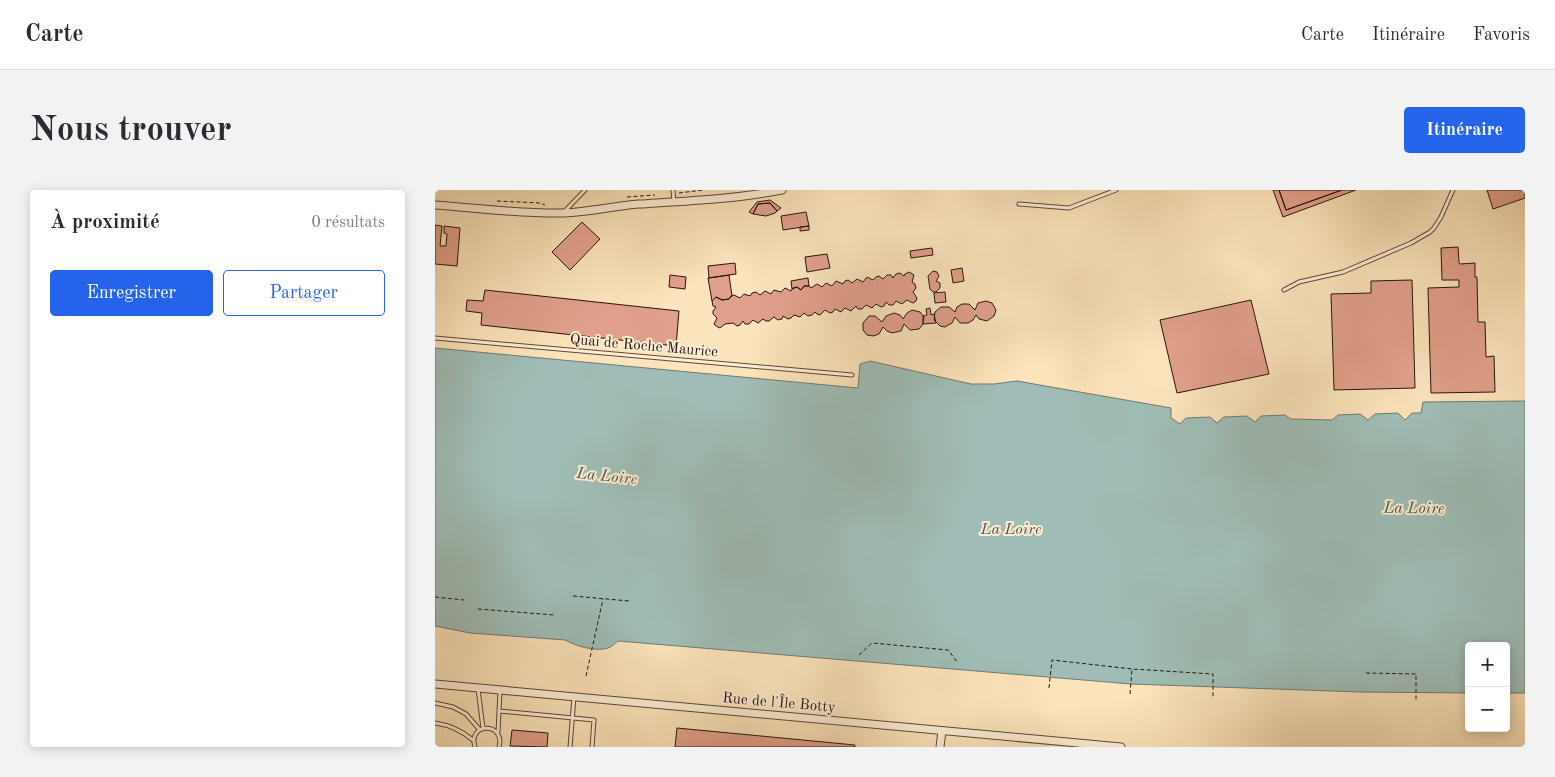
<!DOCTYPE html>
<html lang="fr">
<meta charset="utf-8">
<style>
:root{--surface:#fff;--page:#f2f2f3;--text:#2b2b33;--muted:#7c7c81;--line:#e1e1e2;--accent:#2563eb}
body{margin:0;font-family:"Old Standard TT",serif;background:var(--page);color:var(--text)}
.controls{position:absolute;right:15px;bottom:15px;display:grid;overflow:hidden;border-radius:5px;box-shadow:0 2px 12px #0003}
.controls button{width:45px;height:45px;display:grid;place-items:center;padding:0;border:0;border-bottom:1px solid var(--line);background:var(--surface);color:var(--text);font:25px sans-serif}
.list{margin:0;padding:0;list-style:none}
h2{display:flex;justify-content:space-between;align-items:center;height:65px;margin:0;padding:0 20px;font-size:21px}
h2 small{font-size:16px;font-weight:400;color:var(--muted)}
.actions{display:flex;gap:10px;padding:15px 20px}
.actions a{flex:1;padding:11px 0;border:1px solid var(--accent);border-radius:5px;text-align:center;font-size:18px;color:var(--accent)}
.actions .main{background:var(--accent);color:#fff}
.map{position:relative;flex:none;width:1090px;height:557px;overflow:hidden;border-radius:5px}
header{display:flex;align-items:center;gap:30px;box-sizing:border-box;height:70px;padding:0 25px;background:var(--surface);border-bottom:1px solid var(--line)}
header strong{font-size:24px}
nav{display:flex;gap:28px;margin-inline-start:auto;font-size:18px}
.intro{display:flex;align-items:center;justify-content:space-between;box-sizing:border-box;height:120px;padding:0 30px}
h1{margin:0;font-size:35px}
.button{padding:12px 22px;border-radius:5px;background:var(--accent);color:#fff;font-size:18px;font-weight:700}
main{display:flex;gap:30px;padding:0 30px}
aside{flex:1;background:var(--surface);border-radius:5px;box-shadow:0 2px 12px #0003}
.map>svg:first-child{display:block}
.water{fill:#9fbdb6;stroke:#6f7a72}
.building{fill:#e1a08b;stroke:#26150c}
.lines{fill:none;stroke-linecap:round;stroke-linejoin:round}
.lane-casing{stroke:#5b4838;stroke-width:5}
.street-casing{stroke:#5b4838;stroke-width:9}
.path{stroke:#26150c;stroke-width:1;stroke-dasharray:4 2.5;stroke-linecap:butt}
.lane{stroke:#fcedd3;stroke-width:3}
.street{stroke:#fcedd3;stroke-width:7}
.labels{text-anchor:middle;stroke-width:4;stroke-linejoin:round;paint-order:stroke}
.street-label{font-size:15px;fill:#26150c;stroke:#fcedd3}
.water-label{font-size:16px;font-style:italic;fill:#505048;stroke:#fcedd3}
</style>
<header>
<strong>Carte</strong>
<nav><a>Carte</a><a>Itinéraire</a><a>Favoris</a></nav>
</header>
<div class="intro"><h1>Nous trouver</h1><a class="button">Itinéraire</a></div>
<main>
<aside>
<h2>À proximité<small>0 résultats</small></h2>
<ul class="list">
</ul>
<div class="actions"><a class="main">Enregistrer</a><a>Partager</a></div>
</aside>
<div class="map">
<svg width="1090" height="557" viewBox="0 0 1090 557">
<rect width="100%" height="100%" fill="#fbe3bb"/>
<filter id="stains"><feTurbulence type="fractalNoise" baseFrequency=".004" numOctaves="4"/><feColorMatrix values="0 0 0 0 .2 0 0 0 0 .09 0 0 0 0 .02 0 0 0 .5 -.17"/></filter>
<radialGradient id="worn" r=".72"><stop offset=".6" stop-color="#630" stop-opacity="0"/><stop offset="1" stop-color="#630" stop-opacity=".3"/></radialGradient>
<path class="water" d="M 0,158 L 423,198 L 425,174 L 435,171 L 536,194 L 559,194 L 582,191 L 736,218 L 736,228 L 745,234 L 751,228 L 775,227 L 782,233 L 789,227 L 812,226 L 820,232 L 826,226 L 850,225 L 856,229 L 897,230 L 903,225 L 925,224 L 933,230 L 940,224 L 963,223 L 970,230 L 977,223 L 986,223 L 988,212 L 1090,211 L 1090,503 L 1071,503 L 1071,456 L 1034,456 L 1034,503 L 926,502 L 696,494 L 183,451 C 180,453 177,457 173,458 C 160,462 141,456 130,450 L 35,443 L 0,436 Z"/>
<path class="building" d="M 838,0 L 844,0 L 851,20 L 907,0 L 921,0 L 848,27 Z
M 844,0 L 907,0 L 851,20 Z
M 1052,0 L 1090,0 L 1090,8 L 1058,19 Z
M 335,10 L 346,18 L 342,21 L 335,13 L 323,14 L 318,24 L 314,22 L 322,12 Z
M 335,13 L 342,21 L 340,23 L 331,26 L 318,24 L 323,14 Z
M 371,22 L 374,36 L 348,40 L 346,26 Z
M 147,32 L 165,49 L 135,80 L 117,62 Z
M 0,35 L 7,36 L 5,56 L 11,56 L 12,44 L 9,43 L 9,36 L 25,38 L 22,76 L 0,74 Z
M 374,36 L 374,40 L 365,41 L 365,37 Z
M 1023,57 L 1024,73 L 1025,74 L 1040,73 L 1040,87 L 1042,87 L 1043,132 L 1050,132 L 1051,167 L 1059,166 L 1060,202 L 996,203 L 993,98 L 1024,97 L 1024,90 L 1007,90 L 1006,58 Z
M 497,58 L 498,65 L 476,68 L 475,61 Z
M 392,64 L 395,78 L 372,82 L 370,67 Z
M 300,73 L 301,84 L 274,88 L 273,76 Z
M 527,78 L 529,91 L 518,93 L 516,80 Z
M 498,81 L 502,82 L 504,86 L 501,91 L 505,93 L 505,98 L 501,102 L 498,102 L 495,99 L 493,86 Z
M 474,82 L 479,85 L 477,92 L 480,94 L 481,98 L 478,102 L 482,108 L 481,111 L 478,113 L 472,110 L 467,114 L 461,111 L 458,115 L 454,115 L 451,112 L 449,116 L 446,117 L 441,114 L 437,118 L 431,115 L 427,119 L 423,119 L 421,116 L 416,121 L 410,118 L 406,122 L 400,119 L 398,122 L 395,123 L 390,120 L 385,125 L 382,124 L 380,122 L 377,125 L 373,126 L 369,123 L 365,127 L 359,125 L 356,128 L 353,129 L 348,126 L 347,129 L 343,130 L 339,127 L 334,131 L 331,131 L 328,129 L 323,133 L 318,130 L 314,134 L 310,134 L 308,131 L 305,135 L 302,136 L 298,133 L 290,134 L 285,138 L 281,136 L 279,134 L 282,128 L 278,124 L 278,121 L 281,117 L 278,116 L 277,111 L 281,107 L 287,110 L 294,109 L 296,106 L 299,105 L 305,108 L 309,104 L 315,106 L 317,103 L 321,102 L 325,105 L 330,101 L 336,104 L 339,100 L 346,102 L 350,98 L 356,101 L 358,98 L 362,97 L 366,100 L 369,96 L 374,96 L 376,98 L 382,94 L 387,97 L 391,93 L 397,96 L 401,91 L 408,94 L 410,91 L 413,90 L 417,93 L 422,89 L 428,92 L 432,87 L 438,90 L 441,87 L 444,86 L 448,89 L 452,85 L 456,85 L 458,88 L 461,84 L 465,83 L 469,86 L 470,84 Z
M 235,85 L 251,87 L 250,99 L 234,97 Z
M 294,85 L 297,106 L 294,109 L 287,110 L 281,107 L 277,111 L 273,88 Z
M 373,88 L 374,96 L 369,96 L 366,100 L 362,97 L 357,99 L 356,91 Z
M 977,90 L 980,198 L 899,200 L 896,104 L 936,103 L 936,91 Z
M 50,100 L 244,121 L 241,156 L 46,135 L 47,123 L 31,121 L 32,110 L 48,111 Z
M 510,102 L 511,112 L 500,113 L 499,103 Z
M 816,110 L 834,184 L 742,203 L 725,130 Z
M 551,111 L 557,113 L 561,120 L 559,126 L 552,131 L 544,129 L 541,125 L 538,130 L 533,133 L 525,133 L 520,127 L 517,133 L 510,137 L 505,136 L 499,130 L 500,122 L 506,117 L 514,117 L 520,122 L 522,117 L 527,114 L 534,114 L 540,120 L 543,113 Z
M 495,118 L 496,125 L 499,124 L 501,133 L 488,134 L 488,126 L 492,125 L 491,119 Z
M 477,120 L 485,122 L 489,127 L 488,134 L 484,139 L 475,140 L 469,134 L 466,141 L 457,143 L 452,141 L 448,137 L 444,144 L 438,146 L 432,145 L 428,140 L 428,133 L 434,126 L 440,126 L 447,132 L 451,126 L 459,123 L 465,125 L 468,129 L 472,123 Z
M 242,538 L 420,555 L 420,557 L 240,557 Z
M 77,540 L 113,543 L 112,557 L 75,556 Z"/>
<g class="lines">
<g class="lane-casing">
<path id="lane" d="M 238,0 L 239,12
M 584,14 L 634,18 L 681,0
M 129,22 L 150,0
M 849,100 L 864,92 L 908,82 L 976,53 L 995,42 L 999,38 L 1006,27 L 1018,0
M 0,148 L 417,185
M 43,499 L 48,538
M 0,513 L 18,517 L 31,524 L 45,540
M 64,521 L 159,530 L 157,557
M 0,533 C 15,535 27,541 38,550
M 63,542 L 65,501
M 40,557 C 32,532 71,532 64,557
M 135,557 L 139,507"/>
</g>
<g class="street-casing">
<path id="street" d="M 0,15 C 43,18 86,24 129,23 C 154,22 179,16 204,14 C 252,11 300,9 347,0
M 0,494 L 686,557
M 505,557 L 507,541"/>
</g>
<path class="path" d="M 244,3 L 268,0
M 192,7 L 220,5
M 62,11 L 105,13 L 110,15
M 138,406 L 194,411
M 0,407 L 29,410
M 43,419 L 119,425
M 424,465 L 437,453 L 513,460 L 523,473
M 931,483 L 981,484 L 981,512
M 151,486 L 168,409
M 614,498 L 617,470 L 697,479 L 778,484 L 778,509
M 695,504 L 697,479"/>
<use href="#lane" class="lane"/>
<use href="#street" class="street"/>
</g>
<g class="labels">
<g class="street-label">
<text transform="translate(209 155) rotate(5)" y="5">Quai de Roche Maurice</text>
<text transform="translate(344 512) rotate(5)" y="5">Rue de l'Île Botty</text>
</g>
<g class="water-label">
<text transform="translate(172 285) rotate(6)" y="6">La Loire</text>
<text transform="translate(979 317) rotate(1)" y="6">La Loire</text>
<text x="576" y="344">La Loire</text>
</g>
</g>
<rect width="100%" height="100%" filter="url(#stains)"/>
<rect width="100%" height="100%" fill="url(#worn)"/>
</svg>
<div class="controls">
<button>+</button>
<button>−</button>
</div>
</div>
</main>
